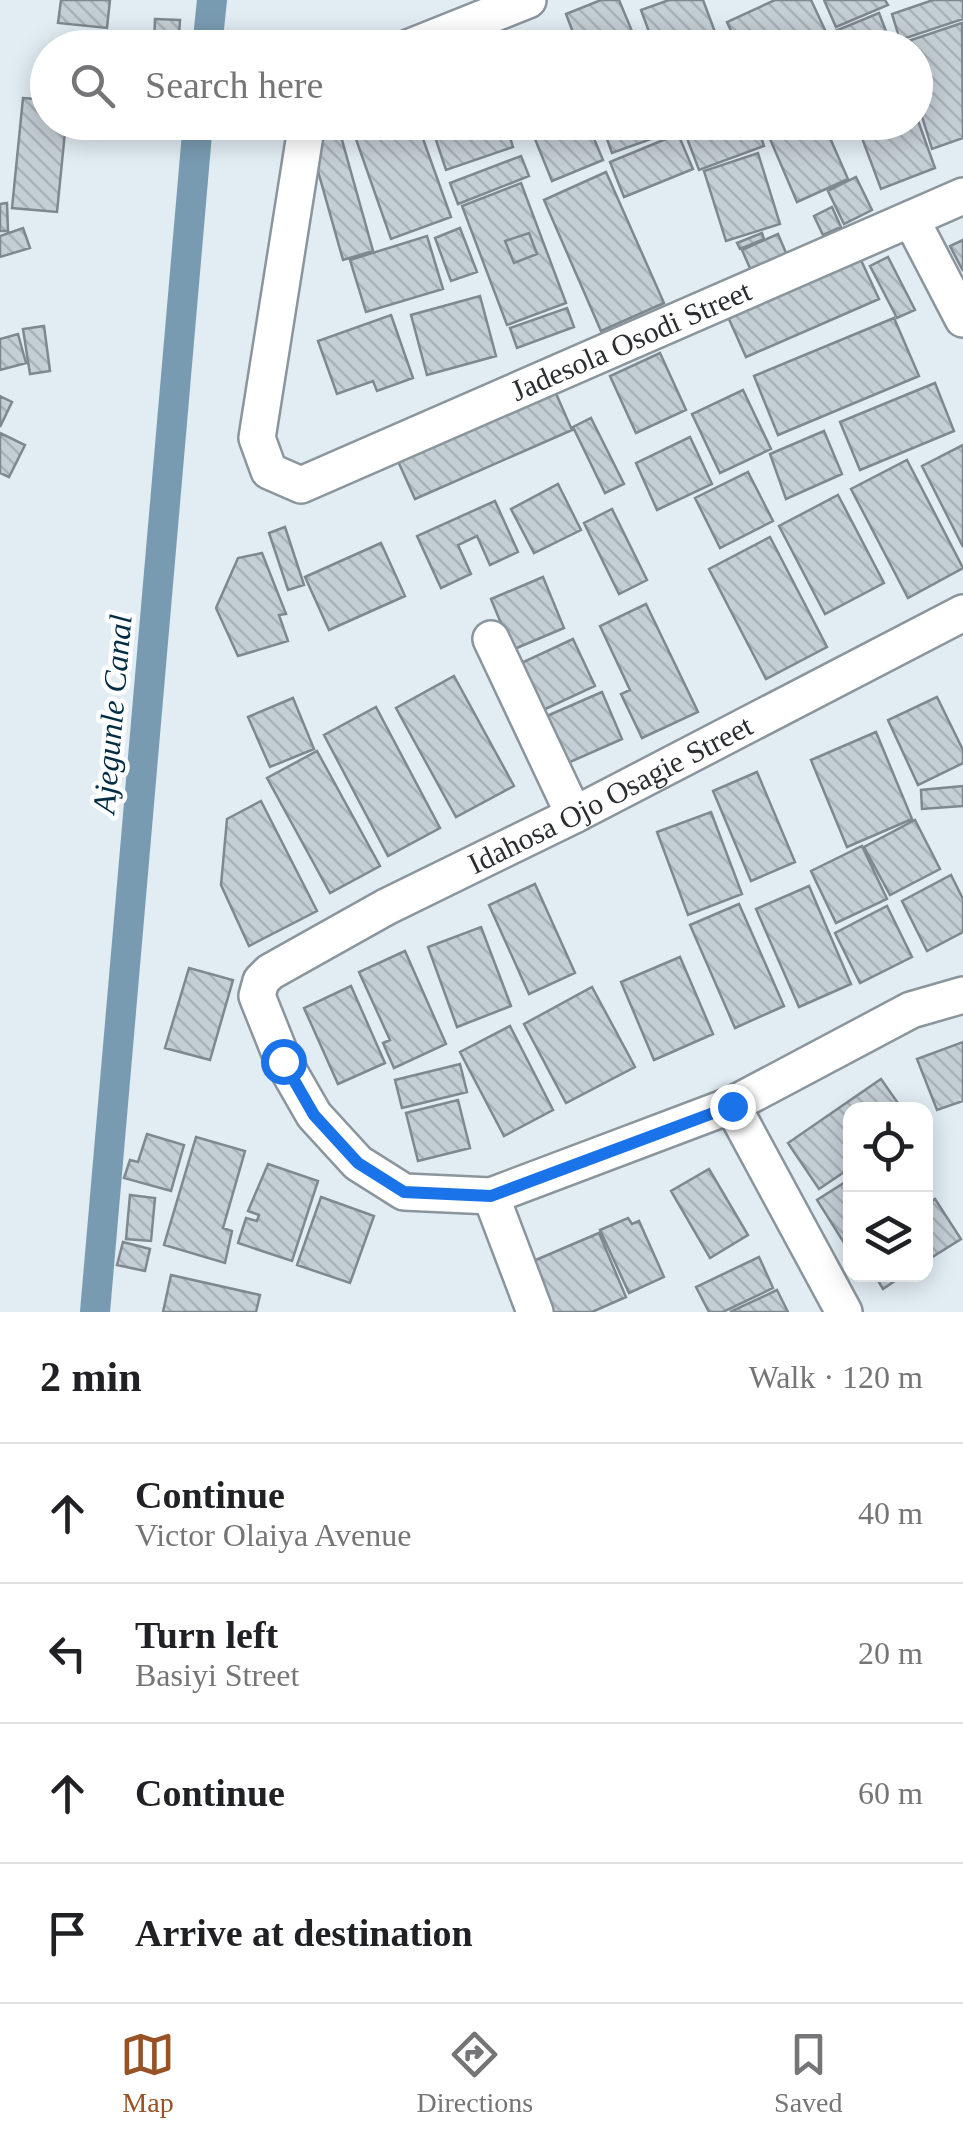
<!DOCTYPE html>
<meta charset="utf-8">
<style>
:root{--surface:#fff;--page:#f6f6f6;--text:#202124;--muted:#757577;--line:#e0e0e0;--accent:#975326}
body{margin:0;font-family:Georgia,serif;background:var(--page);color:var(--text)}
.controls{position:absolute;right:30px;bottom:30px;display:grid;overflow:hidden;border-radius:20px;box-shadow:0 5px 25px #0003}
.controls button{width:90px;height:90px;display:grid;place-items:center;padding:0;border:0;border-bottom:2px solid var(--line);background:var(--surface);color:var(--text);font:50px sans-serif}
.stop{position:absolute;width:30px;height:30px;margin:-22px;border:8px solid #1a73e8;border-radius:50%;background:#fff}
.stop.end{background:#1a73e8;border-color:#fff;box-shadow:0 2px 10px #0008}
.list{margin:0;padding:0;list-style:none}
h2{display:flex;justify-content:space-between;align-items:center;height:130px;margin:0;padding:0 40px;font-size:42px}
h2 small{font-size:32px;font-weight:400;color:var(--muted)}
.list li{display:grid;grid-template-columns:65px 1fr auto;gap:30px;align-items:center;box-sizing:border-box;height:140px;padding:0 40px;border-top:2px solid var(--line)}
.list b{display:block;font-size:38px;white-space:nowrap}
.list p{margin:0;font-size:32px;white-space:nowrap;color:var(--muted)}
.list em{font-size:32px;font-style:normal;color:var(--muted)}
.icon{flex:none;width:55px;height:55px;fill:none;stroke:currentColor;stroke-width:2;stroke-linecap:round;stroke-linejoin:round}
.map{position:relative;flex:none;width:963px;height:1312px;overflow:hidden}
.search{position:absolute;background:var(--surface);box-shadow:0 5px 25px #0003;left:30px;right:30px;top:30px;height:110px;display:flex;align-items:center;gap:25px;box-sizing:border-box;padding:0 35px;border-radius:55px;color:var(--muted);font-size:38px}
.sheet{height:690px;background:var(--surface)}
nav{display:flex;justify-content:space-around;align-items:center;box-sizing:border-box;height:140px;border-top:2px solid var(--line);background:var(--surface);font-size:28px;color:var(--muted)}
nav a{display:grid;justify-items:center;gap:5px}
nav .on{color:var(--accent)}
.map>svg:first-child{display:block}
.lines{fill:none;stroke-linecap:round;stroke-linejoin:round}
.canal{stroke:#799bb1;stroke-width:30}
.building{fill:url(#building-back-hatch);stroke:#7e888f;stroke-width:2.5;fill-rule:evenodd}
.street-casing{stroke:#8b959c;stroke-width:40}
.street{stroke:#fff;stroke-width:35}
.route{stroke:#1a73e8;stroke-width:12}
.labels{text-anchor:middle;stroke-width:9;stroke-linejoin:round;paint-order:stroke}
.street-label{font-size:30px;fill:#2a2e31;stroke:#fff}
.water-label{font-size:32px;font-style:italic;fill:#002d44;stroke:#fff}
</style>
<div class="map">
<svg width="963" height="1312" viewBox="0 0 963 1312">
<defs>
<pattern id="building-back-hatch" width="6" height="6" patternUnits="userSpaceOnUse" patternTransform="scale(2.5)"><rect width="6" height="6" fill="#c4cfd5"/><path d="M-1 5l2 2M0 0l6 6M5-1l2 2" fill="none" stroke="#a9b2b7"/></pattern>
</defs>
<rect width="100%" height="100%" fill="#e1ecf3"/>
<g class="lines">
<path class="canal" d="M 207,48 L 212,0
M 95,1312 L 198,122"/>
</g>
<path class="building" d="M 61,0 L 110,0 L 107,28 L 58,23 Z
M 601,0 L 619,0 L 639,48 L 579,48 L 566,14 Z
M 669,0 L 703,0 L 721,48 L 655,48 L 641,10 Z
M 775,0 L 811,0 L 825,30 L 787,48 L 739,48 L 727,22 Z
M 824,0 L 885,0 L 888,5 L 836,27 Z
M 933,0 L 963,0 L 963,19 L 900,40 L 892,14 Z
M 879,13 L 889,39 L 870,48 L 839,48 L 833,32 Z
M 155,19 L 180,20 L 178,48 L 154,48 Z
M 962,23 L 963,138 L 932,149 L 916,97 L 916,48 L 900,48 L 899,44 Z
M 90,33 L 113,38 L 111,48 L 87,48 Z
M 23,98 L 48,100 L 48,122 L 66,122 L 57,212 L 12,208 Z
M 916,115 L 935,168 L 881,189 L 856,122 L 916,122 Z
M 67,122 L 112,122 L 109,135 L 66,128 Z
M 320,122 L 337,122 L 373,251 L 343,260 L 309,139 L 323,135 Z
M 350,122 L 417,122 L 451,217 L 391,239 Z
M 430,122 L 505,122 L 513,147 L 446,170 Z
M 574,122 L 587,122 L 603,160 L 552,181 L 535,139 Z
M 619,122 L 676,122 L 679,129 L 612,153 L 603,128 Z
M 713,122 L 756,122 L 764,146 L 699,170 L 685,133 Z
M 807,122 L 823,122 L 848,179 L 797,202 L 770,139 Z
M 678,134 L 693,169 L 624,197 L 610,162 Z
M 758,153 L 780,224 L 726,241 L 704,171 Z
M 521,156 L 529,176 L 458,204 L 450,183 Z
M 606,172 L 664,303 L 601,331 L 544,200 Z
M 856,177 L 872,210 L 844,224 L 828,191 Z
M 521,183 L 566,303 L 507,325 L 462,206 ZM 529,233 L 537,254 L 514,263 L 505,241 Z
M 7,203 L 8,231 L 0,231 L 0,204 Z
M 832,207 L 841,227 L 823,235 L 814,216 Z
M 23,228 L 30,248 L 0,257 L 0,236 Z
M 460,228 L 477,272 L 451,281 L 435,238 Z
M 529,233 L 537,254 L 514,263 L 505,241 Z
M 762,233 L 764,239 L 740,249 L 737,243 Z
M 778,234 L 789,260 L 753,275 L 742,250 Z
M 427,236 L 443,289 L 366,312 L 350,260 Z
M 963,240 L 963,271 L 950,246 Z
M 888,257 L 915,310 L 897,318 L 870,266 Z
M 860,258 L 879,299 L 746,357 L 728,317 Z
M 480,296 L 496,356 L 427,375 L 411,315 Z
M 567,308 L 574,327 L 517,348 L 510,328 Z
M 391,315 L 413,378 L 377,391 L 373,381 L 337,394 L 318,341 Z
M 894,318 L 919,376 L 778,435 L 754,376 Z
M 44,326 L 50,371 L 30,374 L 23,329 Z
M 18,334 L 26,363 L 0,370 L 0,339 Z
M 660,353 L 686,410 L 636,433 L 610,376 Z
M 935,383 L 954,431 L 860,470 L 840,422 Z
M 554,389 L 572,430 L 415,499 L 397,459 Z
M 743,390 L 771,449 L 720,473 L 692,414 Z
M 0,396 L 12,402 L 0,427 Z
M 591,418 L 624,484 L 605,493 L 573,427 Z
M 824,431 L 842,474 L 786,499 L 770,454 Z
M 0,433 L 25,445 L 9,477 L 0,473 Z
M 690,437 L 712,484 L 657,510 L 636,463 Z
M 963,445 L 963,547 L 922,466 Z
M 907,460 L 963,568 L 908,598 L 851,489 Z
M 748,472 L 773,521 L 720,548 L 695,498 Z
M 558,484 L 581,530 L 534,553 L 511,509 Z
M 838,495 L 884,583 L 825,614 L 779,526 Z
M 495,501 L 518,552 L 490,565 L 477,536 L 458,545 L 471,574 L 441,588 L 417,536 Z
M 612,509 L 647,580 L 619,594 L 584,523 Z
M 285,527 L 304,585 L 288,590 L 269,533 Z
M 770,537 L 827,647 L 766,679 L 709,569 Z
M 381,543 L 405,596 L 329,630 L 305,577 Z
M 262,553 L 286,614 L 279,615 L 288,641 L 238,656 L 216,608 L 238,558 Z
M 543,577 L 564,628 L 512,650 L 491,599 Z
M 646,604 L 698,712 L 642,738 L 621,694 L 630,690 L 600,626 Z
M 573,639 L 595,686 L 541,711 L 519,664 Z
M 454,676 L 514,786 L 456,817 L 396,708 Z
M 602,692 L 622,739 L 561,766 L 540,719 Z
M 937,697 L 963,750 L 963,763 L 918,785 L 888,720 Z
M 293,698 L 314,749 L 270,767 L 248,717 Z
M 376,707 L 440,828 L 388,856 L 324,735 Z
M 876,732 L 912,819 L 847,847 L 811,760 Z
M 317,751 L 380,866 L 330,893 L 267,778 Z
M 757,772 L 795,862 L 751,881 L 713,791 Z
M 963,786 L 963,806 L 922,809 L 921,790 Z
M 261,801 L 317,911 L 249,946 L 221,885 L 227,819 Z
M 711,812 L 742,894 L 688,915 L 657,832 Z
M 915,820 L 940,869 L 890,895 L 864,847 Z
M 862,846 L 887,899 L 836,923 L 811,871 Z
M 951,875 L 963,899 L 963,932 L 927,951 L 902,901 Z
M 535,884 L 575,973 L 529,994 L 489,905 Z
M 809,886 L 851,984 L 799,1007 L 756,909 Z
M 739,904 L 784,1006 L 735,1028 L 690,925 Z
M 887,906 L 912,957 L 860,983 L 835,933 Z
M 481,927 L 511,1006 L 457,1027 L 428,947 Z
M 405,951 L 446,1044 L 394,1068 L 383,1043 L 390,1040 L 359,972 Z
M 680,957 L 713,1034 L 654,1060 L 621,982 Z
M 189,968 L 233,980 L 210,1060 L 165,1048 Z
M 351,986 L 385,1063 L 338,1084 L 304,1008 Z
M 592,987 L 635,1067 L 566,1103 L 524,1024 Z
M 510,1026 L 553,1110 L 504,1136 L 460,1052 Z
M 963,1042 L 963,1101 L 937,1110 L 917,1059 Z
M 460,1064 L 467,1092 L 402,1108 L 395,1080 Z
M 881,1079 L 900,1106 L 896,1110 L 850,1110 L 850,1168 L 819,1189 L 788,1143 Z
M 458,1100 L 470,1148 L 418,1161 L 406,1113 Z
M 147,1134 L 184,1145 L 171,1191 L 124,1178 L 130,1160 L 138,1162 Z
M 196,1137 L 245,1151 L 223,1228 L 232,1231 L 225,1263 L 164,1245 Z
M 268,1164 L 318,1181 L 292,1261 L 238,1243 L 246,1218 L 257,1221 L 259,1215 L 248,1211 Z
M 709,1169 L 748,1235 L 710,1258 L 671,1191 Z
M 850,1179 L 850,1243 L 846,1246 L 817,1200 Z
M 130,1195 L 155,1198 L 151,1241 L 126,1239 Z
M 321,1197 L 374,1216 L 350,1283 L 297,1265 Z
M 935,1199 L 961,1239 L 926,1261 L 926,1205 Z
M 628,1218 L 632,1224 L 639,1221 L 664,1277 L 629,1293 L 600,1230 Z
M 599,1233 L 626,1297 L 592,1312 L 545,1312 L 524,1265 Z
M 123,1242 L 150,1249 L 145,1271 L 117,1265 Z
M 759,1257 L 773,1288 L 723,1312 L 709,1312 L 696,1287 Z
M 874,1274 L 905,1274 L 883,1289 Z
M 171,1275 L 260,1295 L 256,1312 L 163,1312 Z
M 777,1290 L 788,1312 L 730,1312 Z"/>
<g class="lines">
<g class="street-casing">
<g id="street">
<path d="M 408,48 L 528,0"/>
<path id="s1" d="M 307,122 L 257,438 L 269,471 L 301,485 L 963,196"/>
<path d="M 911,219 L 963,319"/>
<path d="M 491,639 L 574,815"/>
<path d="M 732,1105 L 844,1312"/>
<path d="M 491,1196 L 732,1105 L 911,1010 L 963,995"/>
<path id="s2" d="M 535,1312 L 491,1196 L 404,1192 L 358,1163 L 314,1115 L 283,1061 L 257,996 L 261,981 L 270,972 L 386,907 L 574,815 L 963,613"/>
</g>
</g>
<use href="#street" class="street"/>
</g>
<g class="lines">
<path class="route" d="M 283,1061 L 314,1115 L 358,1163 L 404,1192 L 491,1196 L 732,1106"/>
</g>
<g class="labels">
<g class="street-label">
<text dy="10" stroke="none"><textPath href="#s1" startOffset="750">Jadesola Osodi Street</textPath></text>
<text dy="10" stroke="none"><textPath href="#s2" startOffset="875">Idahosa Ojo Osagie Street</textPath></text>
</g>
<g class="water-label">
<text transform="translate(112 714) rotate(-85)" y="11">Ajegunle Canal</text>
</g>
</g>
</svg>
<div class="controls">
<button><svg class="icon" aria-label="locate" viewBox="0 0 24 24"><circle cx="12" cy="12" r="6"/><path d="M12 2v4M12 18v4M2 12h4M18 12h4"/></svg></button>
<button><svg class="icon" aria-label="layers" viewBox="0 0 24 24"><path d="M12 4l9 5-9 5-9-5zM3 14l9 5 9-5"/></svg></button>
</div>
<div class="stop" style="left:283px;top:1061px"></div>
<div class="stop end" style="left:732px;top:1106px"></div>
<div class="search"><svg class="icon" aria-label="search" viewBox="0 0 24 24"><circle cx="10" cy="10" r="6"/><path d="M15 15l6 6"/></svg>Search here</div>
</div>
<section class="sheet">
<h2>2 min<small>Walk · 120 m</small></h2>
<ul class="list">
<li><svg class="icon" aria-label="ahead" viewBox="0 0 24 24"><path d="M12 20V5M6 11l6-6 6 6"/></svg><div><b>Continue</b><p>Victor Olaiya Avenue</p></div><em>40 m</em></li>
<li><svg class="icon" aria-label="left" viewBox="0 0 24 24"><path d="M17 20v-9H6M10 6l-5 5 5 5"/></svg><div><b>Turn left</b><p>Basiyi Street</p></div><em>20 m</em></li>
<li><svg class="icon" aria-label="ahead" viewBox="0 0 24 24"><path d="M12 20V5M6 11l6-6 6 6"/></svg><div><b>Continue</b></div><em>60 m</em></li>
<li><svg class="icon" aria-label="arrive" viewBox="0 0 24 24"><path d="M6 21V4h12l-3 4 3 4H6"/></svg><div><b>Arrive at destination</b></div></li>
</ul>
</section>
<nav>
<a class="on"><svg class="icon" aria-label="map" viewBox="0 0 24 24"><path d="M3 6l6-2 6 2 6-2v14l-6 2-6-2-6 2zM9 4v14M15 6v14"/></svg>Map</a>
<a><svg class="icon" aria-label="directions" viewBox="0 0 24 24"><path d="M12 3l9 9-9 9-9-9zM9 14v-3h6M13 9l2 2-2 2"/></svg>Directions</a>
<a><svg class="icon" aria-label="saved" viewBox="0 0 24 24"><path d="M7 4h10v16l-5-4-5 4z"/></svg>Saved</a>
</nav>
